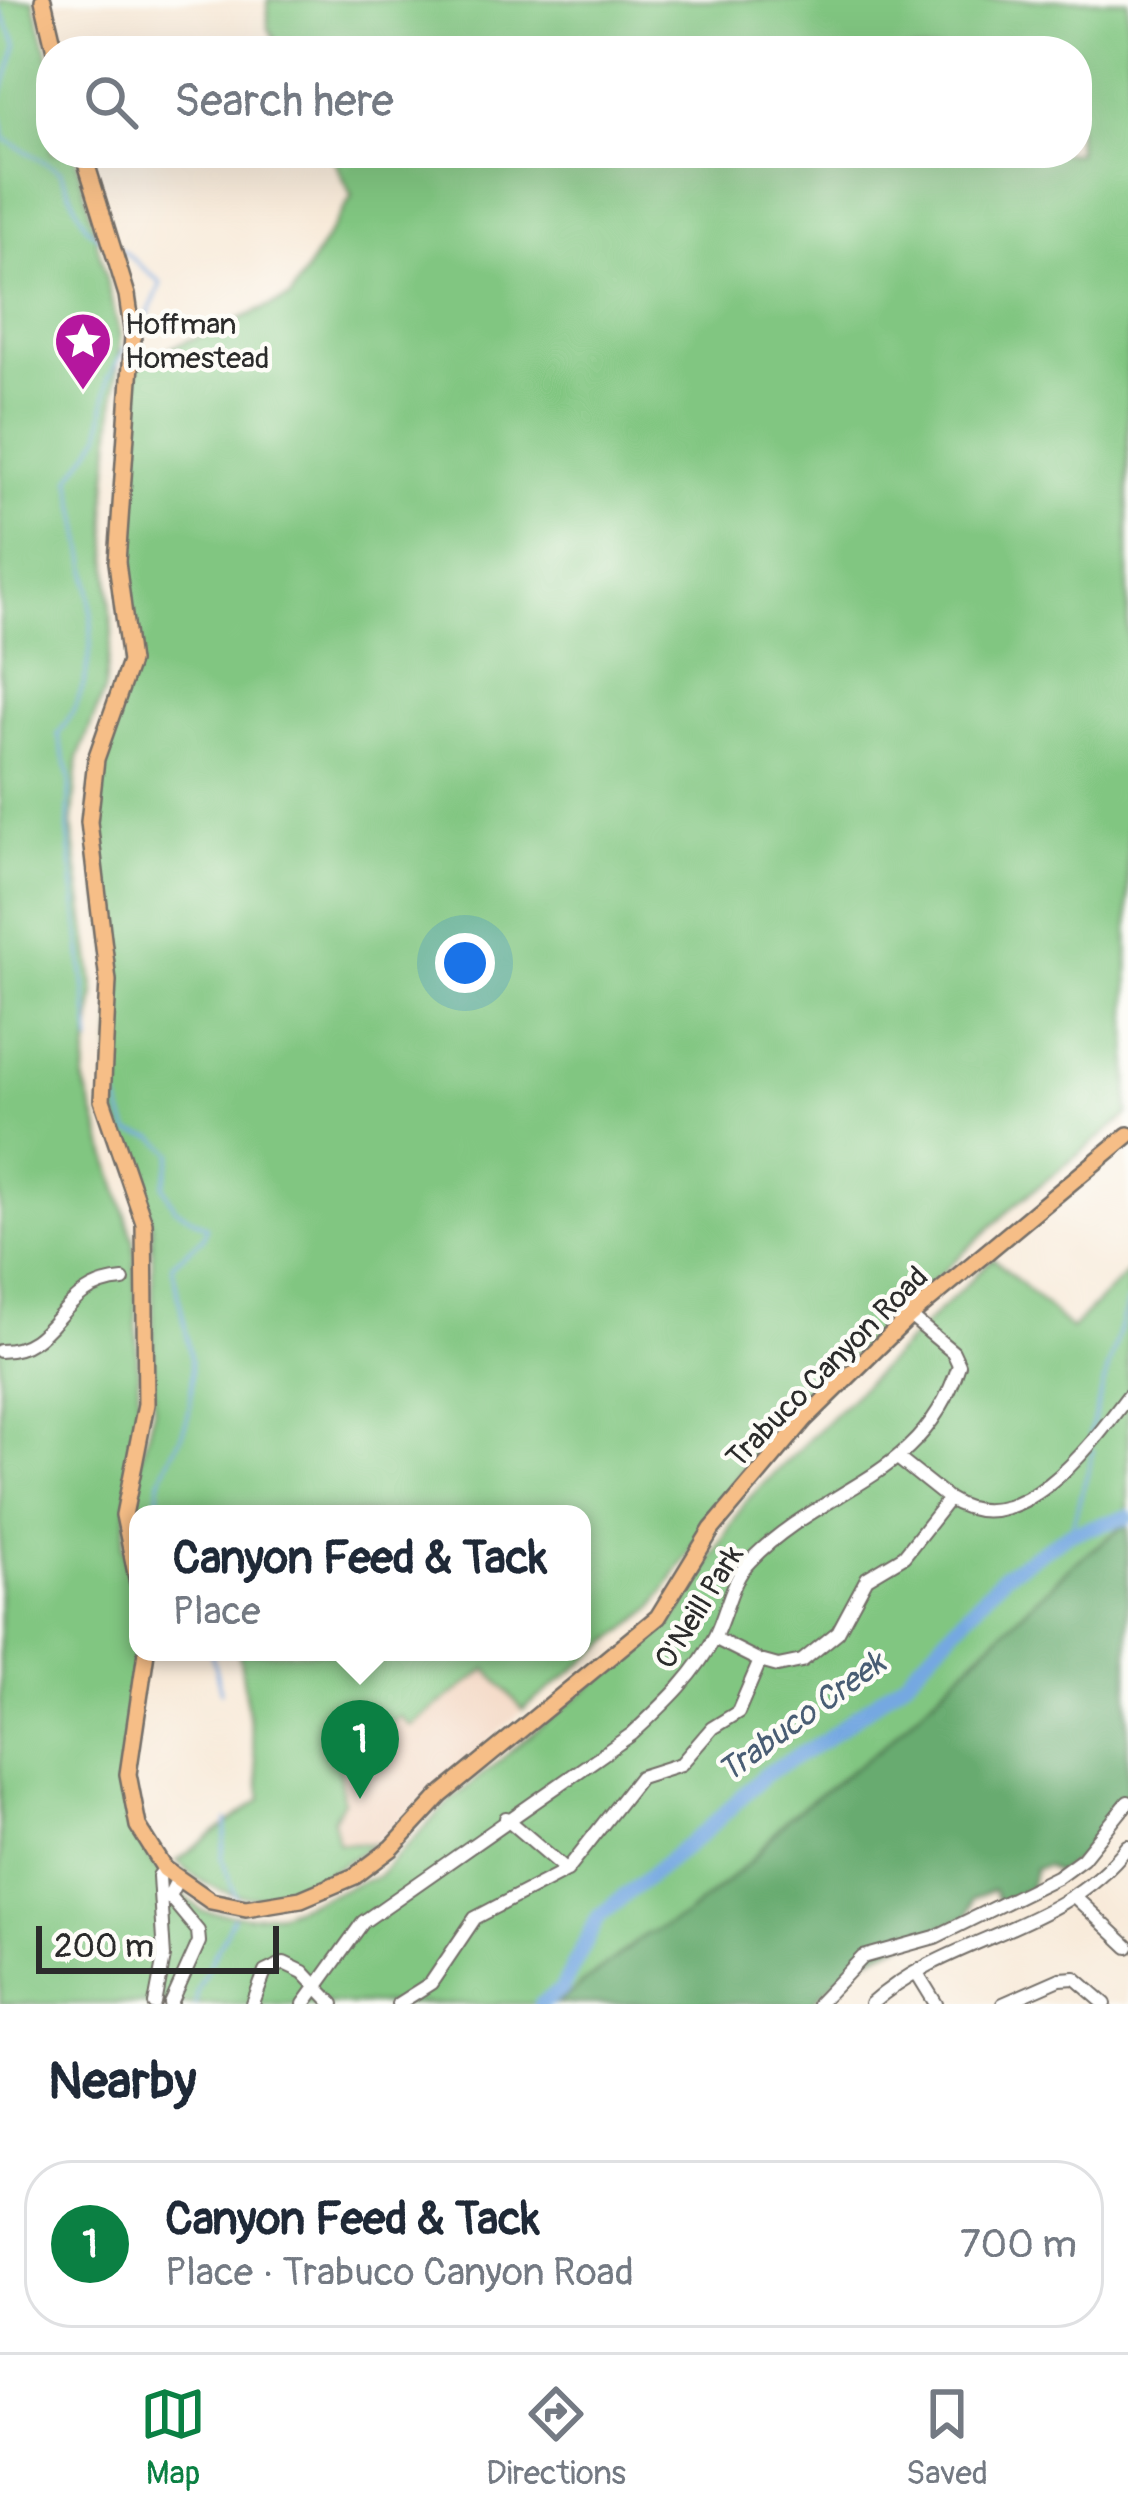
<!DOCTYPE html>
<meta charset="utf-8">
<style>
:root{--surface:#fff;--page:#f6f6f7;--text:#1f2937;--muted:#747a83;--line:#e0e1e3;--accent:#0b8043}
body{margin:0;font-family:Pangolin,sans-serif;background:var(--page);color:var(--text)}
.scale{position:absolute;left:36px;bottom:30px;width:243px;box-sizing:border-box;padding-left:12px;border:6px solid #2b2b2b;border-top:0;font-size:33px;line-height:42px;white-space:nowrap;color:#2b2b2b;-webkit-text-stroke:9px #fdfcf7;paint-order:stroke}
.you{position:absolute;left:465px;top:963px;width:42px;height:42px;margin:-30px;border:9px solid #fff;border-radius:50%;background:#1a73e8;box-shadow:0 0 0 18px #1a73e833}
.badge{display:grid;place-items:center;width:78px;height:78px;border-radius:50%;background:var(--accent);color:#fff;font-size:39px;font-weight:700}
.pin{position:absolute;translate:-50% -99px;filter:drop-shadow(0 3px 6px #0008)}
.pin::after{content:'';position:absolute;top:63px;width:42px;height:36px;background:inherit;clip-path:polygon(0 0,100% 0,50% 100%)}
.popup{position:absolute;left:129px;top:1505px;width:462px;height:156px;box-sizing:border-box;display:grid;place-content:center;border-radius:24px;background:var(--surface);filter:drop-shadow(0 3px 9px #0005);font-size:39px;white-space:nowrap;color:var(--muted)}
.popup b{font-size:45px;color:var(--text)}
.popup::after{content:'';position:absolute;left:50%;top:100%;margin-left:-24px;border:24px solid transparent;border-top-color:var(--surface)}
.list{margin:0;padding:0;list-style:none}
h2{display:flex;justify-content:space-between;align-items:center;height:156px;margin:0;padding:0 48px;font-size:51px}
h2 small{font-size:39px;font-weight:400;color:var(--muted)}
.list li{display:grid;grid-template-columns:78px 1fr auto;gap:36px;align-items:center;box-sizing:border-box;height:168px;margin:0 24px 24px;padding:0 24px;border:3px solid var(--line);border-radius:48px}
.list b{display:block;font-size:45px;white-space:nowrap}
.list p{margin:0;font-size:39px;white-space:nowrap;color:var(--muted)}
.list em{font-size:39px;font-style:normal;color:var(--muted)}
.icon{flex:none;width:66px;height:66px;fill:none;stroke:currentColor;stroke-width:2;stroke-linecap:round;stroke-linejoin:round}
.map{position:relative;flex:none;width:1128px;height:2004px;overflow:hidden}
.search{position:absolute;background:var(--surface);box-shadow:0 12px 48px #0002;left:36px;right:36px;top:36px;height:132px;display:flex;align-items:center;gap:30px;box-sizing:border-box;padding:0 42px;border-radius:48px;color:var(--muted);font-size:45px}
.sheet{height:348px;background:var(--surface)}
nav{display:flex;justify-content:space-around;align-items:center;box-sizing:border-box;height:168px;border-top:3px solid var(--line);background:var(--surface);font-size:33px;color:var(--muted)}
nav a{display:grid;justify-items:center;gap:6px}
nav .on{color:var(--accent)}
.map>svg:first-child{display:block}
.built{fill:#f3d4bf}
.green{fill:#81c681;stroke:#567856;stroke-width:3}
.forest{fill:#68ab6f;stroke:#4a6b4d;stroke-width:3}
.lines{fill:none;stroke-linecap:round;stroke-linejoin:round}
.stream{stroke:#75a8e1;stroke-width:3}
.river{stroke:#75a8e1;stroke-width:15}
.minor-casing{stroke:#736e68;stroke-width:16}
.major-casing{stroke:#736e68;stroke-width:20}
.minor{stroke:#fff;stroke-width:12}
.major{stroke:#f6be87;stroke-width:15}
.labels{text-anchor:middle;stroke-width:9;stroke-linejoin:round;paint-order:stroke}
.poi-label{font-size:30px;fill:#2b2b2b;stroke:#fdfcf7;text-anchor:start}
.street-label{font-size:30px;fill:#2b2b2b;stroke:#fdfcf7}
.water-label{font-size:33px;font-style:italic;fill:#495d74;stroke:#fdfcf7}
</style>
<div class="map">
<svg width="1128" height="2004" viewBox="0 0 1128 2004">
<rect width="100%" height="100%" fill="#fdfcf7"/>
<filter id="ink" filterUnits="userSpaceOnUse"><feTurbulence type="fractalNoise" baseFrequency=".00833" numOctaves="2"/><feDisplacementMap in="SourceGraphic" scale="24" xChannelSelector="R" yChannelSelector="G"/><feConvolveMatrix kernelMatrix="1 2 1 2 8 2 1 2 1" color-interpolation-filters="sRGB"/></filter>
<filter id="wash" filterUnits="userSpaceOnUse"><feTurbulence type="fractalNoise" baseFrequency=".004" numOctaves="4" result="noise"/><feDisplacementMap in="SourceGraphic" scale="48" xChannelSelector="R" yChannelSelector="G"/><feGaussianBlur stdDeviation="2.7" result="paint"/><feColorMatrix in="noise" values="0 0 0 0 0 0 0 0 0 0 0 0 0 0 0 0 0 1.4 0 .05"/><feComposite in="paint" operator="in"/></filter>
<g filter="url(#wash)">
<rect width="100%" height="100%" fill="#f8ead9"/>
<path class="built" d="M 488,1669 L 523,1710 L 374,1844 L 338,1843 L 333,1819 L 343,1801 L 339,1762 L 399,1716 L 411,1726 Z"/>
<path class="green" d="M 0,0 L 33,0 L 51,65 L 51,153 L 75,153 L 120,336 L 106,503 L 112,635 L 104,692 L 78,758 L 72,827 L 95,992 L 84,1081 L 134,1241 L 139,1407 L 123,1546 L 138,1599 L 141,1652 L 123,1783 L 150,1858 L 172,1886 L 202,1911 L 246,1916 L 280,1913 L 378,1876 L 451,1800 L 676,1617 L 745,1502 L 993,1258 L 1071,1329 L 1128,1272 L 1128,1523 L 1073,1564 L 880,1749 L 788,1818 L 751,1861 L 685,1916 L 645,1935 L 557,2004 L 0,2004 Z
M 268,0 L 1128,0 L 1128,1115 L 1015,1205 L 819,1386 L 745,1466 L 653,1608 L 523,1710 L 487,1669 L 411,1726 L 399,1716 L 339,1762 L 343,1801 L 333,1819 L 338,1842 L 374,1844 C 304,1890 249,1927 177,1861 L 261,1799 L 239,1652 L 582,1652 L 582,1514 L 138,1514 L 133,1522 L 138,1467 L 154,1410 L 152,1227 L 142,1182 L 110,1102 L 115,970 L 100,889 L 96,791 L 134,642 L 124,552 L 137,362 L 290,298 L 352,196 L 331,153 L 1077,153 L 1077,51 L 280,51 L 268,26 Z"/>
<path class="forest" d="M 1128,1523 L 1128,1795 L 1081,1856 L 1057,1873 L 1046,1866 L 1035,1869 L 1030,1888 L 999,1902 L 993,1890 L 972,1900 L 968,1916 L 852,1964 L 811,2004 L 557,2004 L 645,1935 L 685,1916 L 751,1861 L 788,1818 L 880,1749 L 1073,1564 Z"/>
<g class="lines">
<path class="stream" d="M 0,9 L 17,45 L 0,100
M 0,116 L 5,139 L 60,171 L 87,228 L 100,238
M 120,248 L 161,283 L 140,335
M 91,1043 L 68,828 L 70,777 L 58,734 C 115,663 85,559 71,478 L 101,435 L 108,378 L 126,347
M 111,1077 L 129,1133 L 155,1137 L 173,1153 L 163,1186 L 175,1208 L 207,1227 L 203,1238 L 172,1264 C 180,1310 200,1369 188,1416 C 179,1454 150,1472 161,1514
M 1089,1435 L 1128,1300
M 1070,1533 L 1094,1450
M 211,1652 L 221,1692
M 227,1820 L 222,1858 L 236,1897
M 196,2004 L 197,1990 L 233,1917"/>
<path class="river" d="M 541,2004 L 561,1990 L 599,1916 L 709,1828 L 764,1775 L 825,1740 L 907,1678 L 1004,1575 L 1070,1533 L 1128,1517"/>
</g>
</g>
<g filter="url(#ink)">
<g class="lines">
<g class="minor-casing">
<path id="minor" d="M 0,1351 C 59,1351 56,1285 123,1280
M 900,1460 L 949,1499
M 714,1638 L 760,1661 L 778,1666 L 802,1661 L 838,1632 L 867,1578 L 904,1556 L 949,1499 C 1020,1544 1092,1444 1128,1396
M 506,1818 L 567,1870
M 1076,1898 L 1128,1947
M 917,1973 L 936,2004
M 155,2004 L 164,1957 L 159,1876 L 165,1869
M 171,2004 L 199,1942 L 198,1931 L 169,1896 L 177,1880
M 253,2004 L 265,1972 L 284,1963 L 303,1972 L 333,2004
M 304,2004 L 363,1922 L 632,1734 C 663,1705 696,1675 715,1636 C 727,1612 731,1580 750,1561 C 824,1484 922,1482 959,1365 L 953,1352 L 910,1316
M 398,2004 L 431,1983 L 475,1918 L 567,1870 L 640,1777 L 681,1764 L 712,1728 L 738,1712 L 760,1661
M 818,2004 L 863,1957 L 935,1937 L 1057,1877 L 1083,1858 L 1128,1802
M 871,2004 C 949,1934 1059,1934 1128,1846
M 1003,2004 L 1060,1979 L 1075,1978 L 1105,2004"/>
</g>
<g class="major-casing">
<path id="major" d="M 43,0 L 55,51
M 83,153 L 127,295 L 133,336 L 117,562 L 130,662 L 96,759 L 89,822 L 108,981 L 102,1100 L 144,1223 L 146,1404 L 124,1515 L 138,1583
M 146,1652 L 128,1774 L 138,1826 L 165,1869 L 211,1901 L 246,1908 L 301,1899 L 355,1876 L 392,1848 L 441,1795 L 658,1617 L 712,1529 L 805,1419 L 910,1316 L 1128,1135"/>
</g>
<use href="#minor" class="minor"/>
<use href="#major" class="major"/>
</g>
</g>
<defs>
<g id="sight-pin" transform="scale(3)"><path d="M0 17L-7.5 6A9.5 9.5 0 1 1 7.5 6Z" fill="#b5179e" stroke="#fdfcf7"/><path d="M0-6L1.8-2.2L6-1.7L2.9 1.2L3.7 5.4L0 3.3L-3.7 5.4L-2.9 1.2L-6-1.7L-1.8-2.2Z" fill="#fff"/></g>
</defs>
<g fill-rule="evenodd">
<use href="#sight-pin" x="83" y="341"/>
</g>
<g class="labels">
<g class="poi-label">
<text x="125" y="334">Hoffman<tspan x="125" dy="34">Homestead</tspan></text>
</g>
<g class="street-label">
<text transform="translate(827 1367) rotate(-45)" y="10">Trabuco Canyon Road</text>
<text transform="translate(699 1607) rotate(-58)" y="10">O'Neill Park</text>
</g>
<g class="water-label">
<text transform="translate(801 1716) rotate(-36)" y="12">Trabuco Creek</text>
</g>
</g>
</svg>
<div class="scale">200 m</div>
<div class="you"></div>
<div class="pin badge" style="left:360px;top:1799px">1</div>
<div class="popup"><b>Canyon Feed &amp; Tack</b>Place</div>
<div class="search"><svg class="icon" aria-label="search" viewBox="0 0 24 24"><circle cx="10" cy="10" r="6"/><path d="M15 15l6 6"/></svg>Search here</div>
</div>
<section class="sheet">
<h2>Nearby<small></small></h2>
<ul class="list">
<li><span class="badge">1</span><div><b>Canyon Feed &amp; Tack</b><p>Place · Trabuco Canyon Road</p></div><em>700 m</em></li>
</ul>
</section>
<nav>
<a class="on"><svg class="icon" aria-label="map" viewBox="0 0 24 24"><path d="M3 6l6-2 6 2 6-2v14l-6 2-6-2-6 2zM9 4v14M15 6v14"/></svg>Map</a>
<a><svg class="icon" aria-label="directions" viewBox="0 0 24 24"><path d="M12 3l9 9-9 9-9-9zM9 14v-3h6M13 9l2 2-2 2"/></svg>Directions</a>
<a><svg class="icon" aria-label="saved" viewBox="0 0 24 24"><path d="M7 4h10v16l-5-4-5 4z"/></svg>Saved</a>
</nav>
